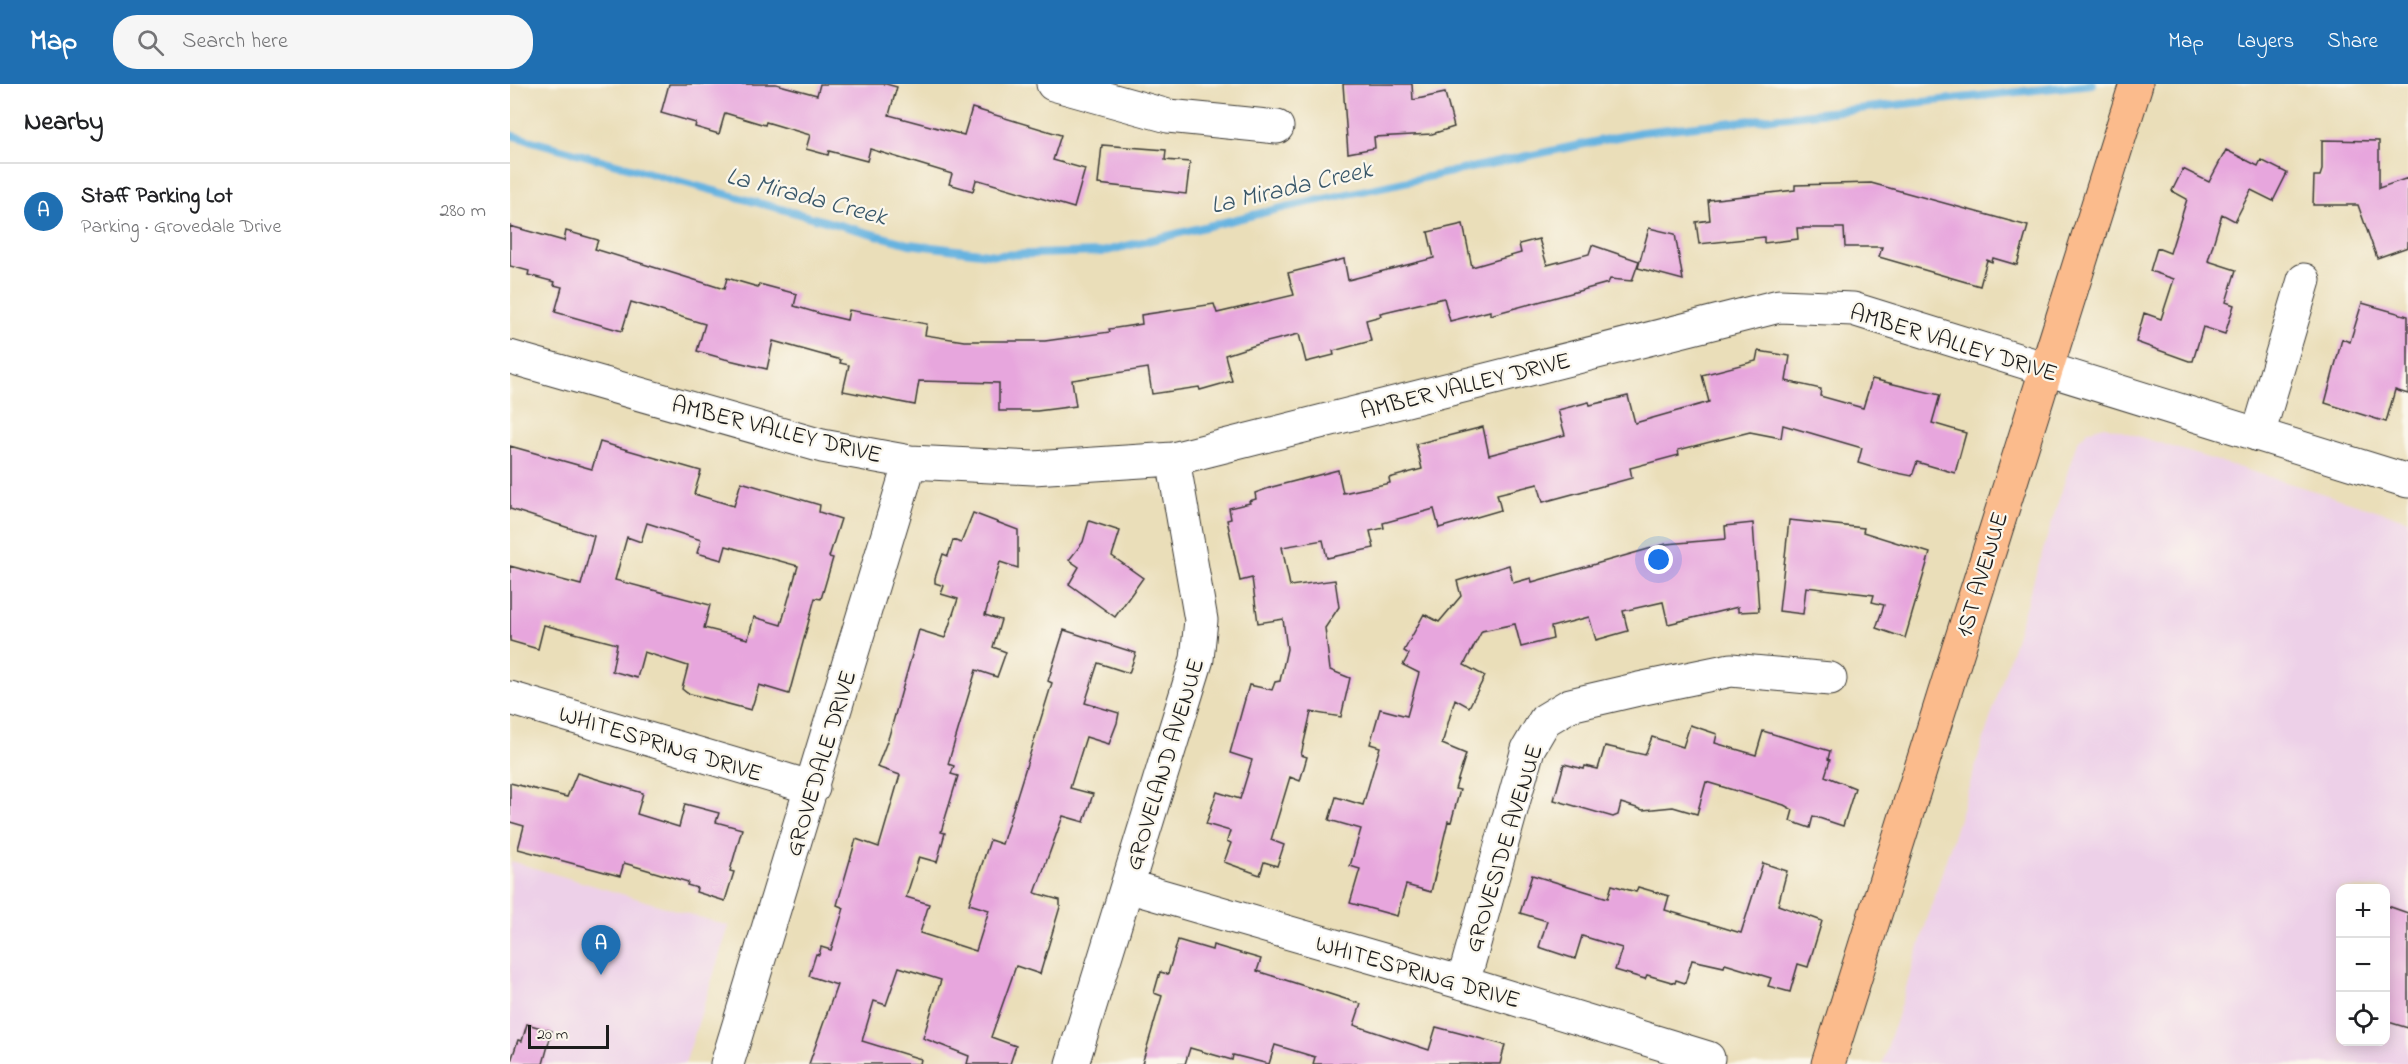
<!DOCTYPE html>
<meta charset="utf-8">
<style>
:root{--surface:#fff;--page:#f6f6f6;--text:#202124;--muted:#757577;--line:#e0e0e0;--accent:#1f6fb2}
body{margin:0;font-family:"Indie Flower",sans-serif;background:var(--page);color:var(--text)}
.controls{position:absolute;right:18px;bottom:18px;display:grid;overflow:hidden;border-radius:12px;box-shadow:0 3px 15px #0003}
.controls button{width:54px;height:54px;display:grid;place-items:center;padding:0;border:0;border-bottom:2px solid var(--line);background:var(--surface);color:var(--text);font:30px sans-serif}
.scale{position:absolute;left:18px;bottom:15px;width:81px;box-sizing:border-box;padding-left:6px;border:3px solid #1c1c1c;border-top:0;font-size:16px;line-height:21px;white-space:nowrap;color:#1c1c1c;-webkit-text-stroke:4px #fbf7ec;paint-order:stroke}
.you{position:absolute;left:1149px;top:476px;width:21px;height:21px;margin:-15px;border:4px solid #fff;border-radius:50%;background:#1a73e8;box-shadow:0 0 0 9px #1a73e833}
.badge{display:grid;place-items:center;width:39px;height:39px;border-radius:50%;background:var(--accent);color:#fff;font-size:20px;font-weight:700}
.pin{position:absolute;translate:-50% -50px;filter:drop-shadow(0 2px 3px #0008)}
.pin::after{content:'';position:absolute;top:32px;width:21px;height:18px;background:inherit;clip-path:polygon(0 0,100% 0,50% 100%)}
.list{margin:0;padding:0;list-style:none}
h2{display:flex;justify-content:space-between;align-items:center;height:78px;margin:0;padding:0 24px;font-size:26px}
h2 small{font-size:20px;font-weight:400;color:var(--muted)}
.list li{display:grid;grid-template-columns:39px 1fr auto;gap:18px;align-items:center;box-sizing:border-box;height:96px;padding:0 24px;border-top:2px solid var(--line)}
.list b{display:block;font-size:22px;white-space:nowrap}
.list p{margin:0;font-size:20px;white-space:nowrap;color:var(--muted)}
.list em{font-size:20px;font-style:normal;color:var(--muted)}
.icon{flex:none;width:33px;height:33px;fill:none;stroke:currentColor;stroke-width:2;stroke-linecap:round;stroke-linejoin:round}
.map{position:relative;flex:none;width:1898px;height:980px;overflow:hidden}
header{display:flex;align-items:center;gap:36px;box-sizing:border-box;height:84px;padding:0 30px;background:var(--accent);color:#fff}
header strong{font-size:28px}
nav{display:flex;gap:33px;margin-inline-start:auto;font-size:21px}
.search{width:420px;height:54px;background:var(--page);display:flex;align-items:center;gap:15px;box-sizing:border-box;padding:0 21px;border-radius:24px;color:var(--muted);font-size:22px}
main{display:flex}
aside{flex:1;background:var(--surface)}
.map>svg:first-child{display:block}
.built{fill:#edd0e8;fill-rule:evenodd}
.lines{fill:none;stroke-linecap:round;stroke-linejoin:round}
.stream{stroke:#66b3e0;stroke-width:8}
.building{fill:#e7a6dd;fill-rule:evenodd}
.minor-casing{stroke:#3b3934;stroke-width:35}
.major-casing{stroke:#3b3934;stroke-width:35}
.minor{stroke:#fff;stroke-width:33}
.major{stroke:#fbbb8c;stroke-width:33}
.labels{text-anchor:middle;stroke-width:4.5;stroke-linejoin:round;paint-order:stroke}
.street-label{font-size:24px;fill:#1c1c1c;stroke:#fbf7ec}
.water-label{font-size:26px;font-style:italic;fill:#3a586a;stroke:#fbf7ec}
</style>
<header>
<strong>Map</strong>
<div class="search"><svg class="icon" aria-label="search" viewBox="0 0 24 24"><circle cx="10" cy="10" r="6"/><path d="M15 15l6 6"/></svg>Search here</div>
<nav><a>Map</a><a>Layers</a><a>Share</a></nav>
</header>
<main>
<aside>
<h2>Nearby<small></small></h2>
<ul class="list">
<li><span class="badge">A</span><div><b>Staff Parking Lot</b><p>Parking · Grovedale Drive</p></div><em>280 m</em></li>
</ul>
</aside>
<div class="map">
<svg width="1898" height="980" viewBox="0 0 1898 980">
<rect width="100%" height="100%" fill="#fbf7ec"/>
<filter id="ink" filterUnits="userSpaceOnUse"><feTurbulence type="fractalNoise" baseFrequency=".0167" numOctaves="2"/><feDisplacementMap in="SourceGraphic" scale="12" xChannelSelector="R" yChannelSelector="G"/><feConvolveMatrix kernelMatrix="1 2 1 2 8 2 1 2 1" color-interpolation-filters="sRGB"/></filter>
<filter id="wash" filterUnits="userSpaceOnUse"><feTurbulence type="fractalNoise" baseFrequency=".008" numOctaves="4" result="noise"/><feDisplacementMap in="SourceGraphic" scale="24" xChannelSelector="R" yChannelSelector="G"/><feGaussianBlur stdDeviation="1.35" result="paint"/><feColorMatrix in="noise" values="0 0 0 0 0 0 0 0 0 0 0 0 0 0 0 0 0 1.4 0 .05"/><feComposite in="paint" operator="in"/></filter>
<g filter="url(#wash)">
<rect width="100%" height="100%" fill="#eadeb9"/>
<path class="built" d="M 1595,342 L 1898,436 L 1898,980 L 1372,980 L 1567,358 L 1579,346 ZM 1830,804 L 1876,804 L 1876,958 L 1830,958 Z
M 1,777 L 219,842 L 175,980 L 0,980 Z"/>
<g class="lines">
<path class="stream" d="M 0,51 L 399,160 L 486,171 L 592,168 L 776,123 L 1131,48 L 1582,0"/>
</g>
<g id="blocks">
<path class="building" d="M 159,0 L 266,0 L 307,11 L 310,0 L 376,0 L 387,3 L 379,31 L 454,51 L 462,24 L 551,51 L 543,76 L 575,85 L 564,124 L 469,96 L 466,96 L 463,107 L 439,100 L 442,90 L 360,65 L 357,77 L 319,67 L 318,71 L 296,65 L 300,51 L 256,38 L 255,41 L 215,29 L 209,50 L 185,43 L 186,39 L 151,29 Z
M 833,0 L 902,0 L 903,16 L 935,9 L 944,43 L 922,50 L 864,53 L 865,64 L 838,69 Z
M 1812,56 L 1869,57 L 1869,104 L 1898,94 L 1898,163 L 1867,174 L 1848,121 L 1803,121 L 1804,92 L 1810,92 L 1812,86 Z
M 592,61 L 656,66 L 655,76 L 680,78 L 676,110 L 588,100 Z
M 1716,66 L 1748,82 L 1751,76 L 1777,89 L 1763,117 L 1741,106 L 1725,137 L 1712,130 L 1698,177 L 1726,186 L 1716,218 L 1724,221 L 1715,250 L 1693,243 L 1683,277 L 1679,277 L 1626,258 L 1634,229 L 1651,235 L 1664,195 L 1640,187 L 1647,164 L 1660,169 L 1677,115 L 1662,107 L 1673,85 L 1699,98 Z
M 1361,99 L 1518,142 L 1507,181 L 1483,174 L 1482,178 L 1477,176 L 1470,202 L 1369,173 L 1372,163 L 1335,163 L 1334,144 L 1287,144 L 1288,155 L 1254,159 L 1254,153 L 1189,160 L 1186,138 L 1200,136 L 1198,116 L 1285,106 L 1285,101 Z
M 953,140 L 962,183 L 1011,169 L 1009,160 L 1029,155 L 1037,181 L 1079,170 L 1082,161 L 1129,177 L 1122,197 L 1100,195 L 1098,199 L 980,231 L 980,227 L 940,237 L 934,214 L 870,229 L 871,232 L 856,236 L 861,257 L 823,267 L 824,271 L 796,278 L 789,250 L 749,260 L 715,271 L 722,297 L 690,306 L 689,303 L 642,310 L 638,284 L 562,296 L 566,322 L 527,327 L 489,327 L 489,299 L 409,297 L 405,321 L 333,307 L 339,281 L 330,279 L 331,276 L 263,257 L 257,285 L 215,275 L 187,267 L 195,240 L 121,218 L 112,247 L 45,228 L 52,203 L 44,201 L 45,198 L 18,191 L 19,187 L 0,182 L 0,142 L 54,157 L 56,147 L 88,156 L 85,165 L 214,205 L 217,194 L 248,203 L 249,200 L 287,210 L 284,222 L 311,230 L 337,236 L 339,226 L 417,240 L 415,251 L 454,257 L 535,257 L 600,248 L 599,245 L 632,240 L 631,231 L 704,220 L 707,229 L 784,211 L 778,189 L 834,175 L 838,196 L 924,174 L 918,148 Z
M 1139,144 L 1165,150 L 1173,196 L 1128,184 Z
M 1852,219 L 1898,232 L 1898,310 L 1885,306 L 1876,338 L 1815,319 L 1832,255 L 1840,258 Z
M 1248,267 L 1280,272 L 1276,297 L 1311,305 L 1310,312 L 1353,324 L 1362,295 L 1430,311 L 1422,339 L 1456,349 L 1445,389 L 1407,378 L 1402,392 L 1368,385 L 1348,379 L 1352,364 L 1273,341 L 1271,354 L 1240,348 L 1168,366 L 1169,371 L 1120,384 L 1122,394 L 1033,418 L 1028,400 L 987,410 L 991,426 L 929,444 L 924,425 L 873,439 L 874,444 L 860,447 L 864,464 L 817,474 L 813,456 L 772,463 L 780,502 L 825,496 L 829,523 L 815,544 L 820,586 L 840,594 L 831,633 L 801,628 L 791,671 L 797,673 L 790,697 L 780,693 L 761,756 L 774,761 L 767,782 L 754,778 L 750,791 L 714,778 L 721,759 L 717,757 L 720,747 L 696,740 L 707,708 L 730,715 L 742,676 L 720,669 L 739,601 L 762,606 L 765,598 L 770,597 L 777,565 L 773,535 L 748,539 L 742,494 L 730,497 L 717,436 L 721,435 L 719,424 L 740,419 L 739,417 L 746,415 L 745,409 L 762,403 L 828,386 L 833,409 L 880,399 L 879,394 L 912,385 L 906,360 L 973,343 L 979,371 L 1055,351 L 1048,326 L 1079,318 L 1080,321 L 1118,312 L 1125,339 L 1199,318 L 1192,291 L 1246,277 Z
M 90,358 L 191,387 L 184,410 L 224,422 L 231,398 L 310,421 L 309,428 L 331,435 L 319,473 L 323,474 L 311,515 L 305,514 L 279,610 L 249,601 L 241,626 L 177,609 L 172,605 L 178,582 L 134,568 L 127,594 L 102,587 L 107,560 L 34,541 L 28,565 L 0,557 L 0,482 L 71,501 L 84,452 L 0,425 L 0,362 L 82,385 ZM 137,439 L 191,456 L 187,469 L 212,476 L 216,462 L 288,482 L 271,541 L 244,533 L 238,555 L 194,544 L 200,521 L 105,496 L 117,453 L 131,458 Z
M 463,429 L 508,446 L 508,484 L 490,478 L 475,531 L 491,536 L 483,563 L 496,568 L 487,593 L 466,586 L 438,680 L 444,682 L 441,690 L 448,692 L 431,748 L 435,749 L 427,778 L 409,773 L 396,813 L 419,820 L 410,849 L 466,867 L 479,826 L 459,820 L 480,756 L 492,760 L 542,599 L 538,597 L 554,546 L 626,569 L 619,589 L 588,579 L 575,619 L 609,629 L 607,639 L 599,660 L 576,653 L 560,704 L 583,710 L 574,738 L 553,732 L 525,809 L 550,816 L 550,823 L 530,890 L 506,882 L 481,953 L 506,962 L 500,980 L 457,980 L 459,972 L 413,954 L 431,896 L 389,883 L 376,921 L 364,917 L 352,957 L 411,975 L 410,980 L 299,980 L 327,901 L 299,892 L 306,870 L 309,871 L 311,863 L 321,866 L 334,824 L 327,821 L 346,755 L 369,763 L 390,691 L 367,683 L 379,652 L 409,546 L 435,554 L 448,515 L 431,510 L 434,502 L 425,499 L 425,494 L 433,470 L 438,472 L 443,456 L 451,459 Z
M 1279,436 L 1354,444 L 1353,448 L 1420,469 L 1395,554 L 1366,544 L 1374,521 L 1362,518 L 1364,511 L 1296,503 L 1293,530 L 1269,527 Z
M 579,437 L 610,447 L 602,472 L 633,494 L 605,533 L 559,500 L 569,483 L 559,476 L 573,458 Z
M 1243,439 L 1249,527 L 1228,528 L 1228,523 L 1158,540 L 1153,518 L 1113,527 L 1118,547 L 1086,556 L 1079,533 L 1041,543 L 1043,555 L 1011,563 L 1005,540 L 972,547 L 954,581 L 975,592 L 959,623 L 945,615 L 932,660 L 956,670 L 945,705 L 950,706 L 941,738 L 938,737 L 921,808 L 896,801 L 887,832 L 840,819 L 850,785 L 840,782 L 851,745 L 819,736 L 826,713 L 853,721 L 870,663 L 860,660 L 870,625 L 897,632 L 909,589 L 893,581 L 899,570 L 894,567 L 914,530 L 929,538 L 951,512 L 947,497 L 999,481 L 1003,499 L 1021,494 L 1022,498 L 1156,460 L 1216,455 L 1215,442 Z
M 1180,641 L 1207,650 L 1205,659 L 1246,671 L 1253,647 L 1320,667 L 1318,675 L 1320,676 L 1315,692 L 1345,704 L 1333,742 L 1303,732 L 1300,744 L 1280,737 L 1283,726 L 1274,721 L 1196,698 L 1187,730 L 1163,723 L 1133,726 L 1111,719 L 1108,731 L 1103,733 L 1044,716 L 1054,680 L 1074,685 L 1075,682 L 1088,685 L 1095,662 L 1135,671 L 1142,653 L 1173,663 Z
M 67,689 L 133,709 L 127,730 L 169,743 L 175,720 L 209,729 L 206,738 L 232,745 L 220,787 L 224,788 L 215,817 L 186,808 L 187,804 L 177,801 L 178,798 L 114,779 L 110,792 L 8,765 L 14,742 L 0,738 L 0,699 L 57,713 Z
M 1253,779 L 1277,787 L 1268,821 L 1312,837 L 1298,883 L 1288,880 L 1280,908 L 1258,902 L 1261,894 L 1215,880 L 1214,883 L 1182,876 L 1175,899 L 1166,896 L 1165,899 L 1137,891 L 1135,895 L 1105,886 L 1112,864 L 1072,852 L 1065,875 L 1029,863 L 1037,837 L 1010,829 L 1022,791 L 1098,814 L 1102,801 L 1126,808 L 1128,803 L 1159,812 L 1155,826 L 1231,849 Z
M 1875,821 L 1898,829 L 1898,944 L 1875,937 Z
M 668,856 L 702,866 L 703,861 L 751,875 L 747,887 L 851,920 L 844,941 L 919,966 L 926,943 L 995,961 L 990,980 L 803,980 L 805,973 L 765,961 L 759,980 L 723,971 L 722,976 L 680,964 L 675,980 L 632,980 L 652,912 L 644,909 L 650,888 L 658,890 Z
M 17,940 L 42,947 L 33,980 L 0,980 L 8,956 L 12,957 Z"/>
</g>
</g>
<g filter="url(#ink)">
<use href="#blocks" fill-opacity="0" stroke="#3b3934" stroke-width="1.5"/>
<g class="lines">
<g class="minor-casing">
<path id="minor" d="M 543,0 L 658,32 L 767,43
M 0,273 L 312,362 L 400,378 L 523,384 L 663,375 L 1269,222 L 1343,225 L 1898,397
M 1748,351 L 1794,196
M 0,614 L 303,704
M 617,802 L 953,899 L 1198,974
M 953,899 L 1018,665 L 1035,636 L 1060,621 L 1129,605 L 1221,586 L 1320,595
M 217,980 L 400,378
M 562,980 L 687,575 L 691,536 L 663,375"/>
</g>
<g class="major-casing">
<path id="major" d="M 1318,980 L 1626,0"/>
</g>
<use href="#minor" class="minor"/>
<use href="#major" class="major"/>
</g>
</g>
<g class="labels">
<g class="street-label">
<text transform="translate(1444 258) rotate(17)" y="8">AMBER VALLEY DRIVE</text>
<text transform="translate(955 301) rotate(-14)" y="8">AMBER VALLEY DRIVE</text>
<text transform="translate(267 345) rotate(14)" y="8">AMBER VALLEY DRIVE</text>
<text transform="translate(1471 490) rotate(-73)" y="8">1ST AVENUE</text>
<text transform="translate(151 659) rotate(17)" y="8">WHITESPRING DRIVE</text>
<text transform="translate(310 679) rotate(-73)" y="8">GROVEDALE DRIVE</text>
<text transform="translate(654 680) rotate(-73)" y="8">GROVELAND AVENUE</text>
<text transform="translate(993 764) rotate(-73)" y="8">GROVESIDE AVENUE</text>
<text transform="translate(908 887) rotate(16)" y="8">WHITESPRING DRIVE</text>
</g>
<g class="water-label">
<text transform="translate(781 102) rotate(-13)" y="9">La Mirada Creek</text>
<text transform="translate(297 111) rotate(15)" y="9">La Mirada Creek</text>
</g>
</g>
</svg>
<div class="controls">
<button>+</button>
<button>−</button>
<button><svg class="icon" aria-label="locate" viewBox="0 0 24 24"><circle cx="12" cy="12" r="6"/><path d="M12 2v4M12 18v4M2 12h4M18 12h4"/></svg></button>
</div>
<div class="scale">20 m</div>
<div class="you"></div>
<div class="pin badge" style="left:91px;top:891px">A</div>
</div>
</main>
